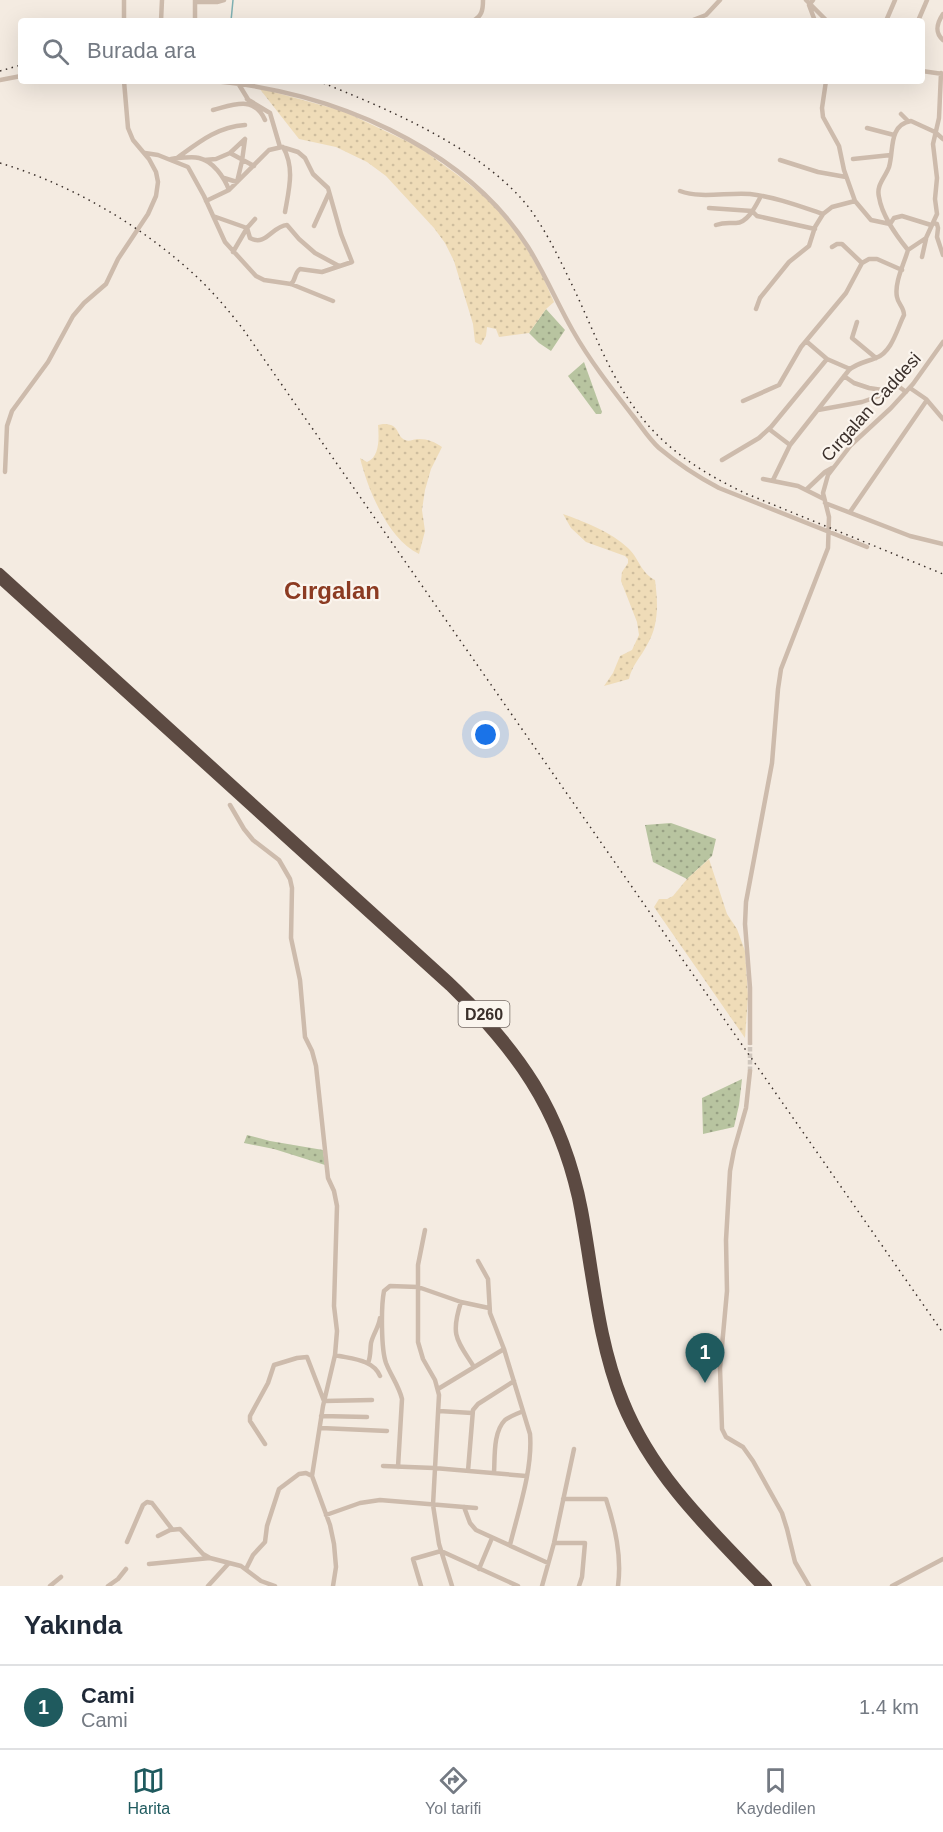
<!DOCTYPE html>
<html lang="tr">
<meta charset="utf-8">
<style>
:root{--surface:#fff;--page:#f6f6f7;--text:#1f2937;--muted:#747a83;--line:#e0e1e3;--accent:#1f5a5e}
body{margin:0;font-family:Arial,sans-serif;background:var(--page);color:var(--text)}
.you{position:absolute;left:486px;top:735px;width:21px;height:21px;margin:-15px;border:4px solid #fff;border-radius:50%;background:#1a73e8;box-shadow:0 0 0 9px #1a73e833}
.badge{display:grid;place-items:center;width:39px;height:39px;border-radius:50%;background:var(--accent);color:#fff;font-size:20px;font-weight:700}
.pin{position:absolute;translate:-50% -50px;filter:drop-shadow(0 2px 3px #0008)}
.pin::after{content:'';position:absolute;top:32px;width:21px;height:18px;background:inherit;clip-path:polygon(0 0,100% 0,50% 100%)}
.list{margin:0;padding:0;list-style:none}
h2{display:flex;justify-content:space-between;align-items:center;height:78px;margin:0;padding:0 24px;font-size:26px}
h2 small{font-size:20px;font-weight:400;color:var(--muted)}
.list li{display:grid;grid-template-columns:39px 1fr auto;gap:18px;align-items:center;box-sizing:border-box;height:84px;padding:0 24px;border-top:2px solid var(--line)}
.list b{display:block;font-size:22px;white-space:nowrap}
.list p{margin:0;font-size:20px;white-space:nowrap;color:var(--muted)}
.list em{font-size:20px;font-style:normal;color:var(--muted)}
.icon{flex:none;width:33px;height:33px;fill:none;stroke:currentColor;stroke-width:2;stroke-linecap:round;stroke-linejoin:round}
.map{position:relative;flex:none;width:943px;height:1586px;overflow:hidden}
.search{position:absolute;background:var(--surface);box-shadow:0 6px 24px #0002;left:18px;right:18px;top:18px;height:66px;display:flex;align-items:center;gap:15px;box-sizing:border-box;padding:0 21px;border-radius:6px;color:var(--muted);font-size:22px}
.sheet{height:162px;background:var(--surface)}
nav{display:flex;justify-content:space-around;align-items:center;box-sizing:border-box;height:84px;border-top:2px solid var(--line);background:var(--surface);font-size:16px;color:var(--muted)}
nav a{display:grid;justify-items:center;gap:3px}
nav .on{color:var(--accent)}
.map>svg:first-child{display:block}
.grass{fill:url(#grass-dots)}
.sand{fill:url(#sand-dots)}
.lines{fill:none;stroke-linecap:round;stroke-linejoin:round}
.stream{stroke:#7fb0b2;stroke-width:1.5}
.minor-tunnel{stroke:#cfc6bd;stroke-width:4.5;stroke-dasharray:4.5 2;stroke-linecap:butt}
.minor{stroke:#cdbbac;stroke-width:4.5}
.highway{stroke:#5c4a42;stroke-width:8}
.rail{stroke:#3b302b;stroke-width:1.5;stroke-dasharray:1.5 4.5;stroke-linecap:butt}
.labels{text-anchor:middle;stroke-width:4.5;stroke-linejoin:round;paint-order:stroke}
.shield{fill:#fbf5ee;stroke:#756b66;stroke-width:1.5}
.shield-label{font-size:16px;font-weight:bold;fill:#3b302b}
.street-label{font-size:18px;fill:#3b302b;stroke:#fbf5ee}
.district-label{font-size:24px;font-weight:bold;fill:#8c3b22;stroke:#fbf5ee}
</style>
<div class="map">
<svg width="943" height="1586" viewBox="0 0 943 1586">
<defs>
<pattern id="grass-dots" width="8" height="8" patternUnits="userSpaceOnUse" patternTransform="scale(1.5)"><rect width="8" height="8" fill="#b8c4a0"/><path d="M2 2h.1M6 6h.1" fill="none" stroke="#97a083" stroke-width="1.8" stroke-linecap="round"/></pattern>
<pattern id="sand-dots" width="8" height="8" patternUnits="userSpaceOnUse" patternTransform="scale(1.5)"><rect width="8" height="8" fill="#efdcb8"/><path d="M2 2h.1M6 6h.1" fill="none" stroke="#cebd9e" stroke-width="1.8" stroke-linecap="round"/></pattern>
</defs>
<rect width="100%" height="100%" fill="#f4ebe1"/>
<path class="grass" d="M 546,309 L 565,330 L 551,351 L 539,343 L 529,333 Z
M 584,362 L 602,412 L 601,414 L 596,414 L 568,376 Z
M 671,823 L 716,839 L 712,856 L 687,879 L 653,862 L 645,825 Z
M 742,1079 L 739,1105 L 734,1127 L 703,1134 L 702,1098 Z
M 247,1135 L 270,1141 L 323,1150 L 325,1165 L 274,1149 L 244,1143 Z"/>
<path class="sand" d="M 259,88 L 343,111 L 419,147 L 459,176 L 491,202 L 520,237 L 542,275 L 554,302 L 546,309 L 529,333 L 499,337 L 496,329 L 487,327 L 486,336 L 481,345 L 475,342 L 473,324 L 454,261 L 445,243 L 434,228 L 386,176 L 367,162 L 336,147 L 299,139 Z
M 383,424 C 401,424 395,435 405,440 C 409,442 414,439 419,439 C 428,439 435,442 442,447 L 431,469 L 425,490 L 422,510 L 425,531 L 419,554 C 388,539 368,490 360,458 L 367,462 C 380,457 379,437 378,425 Z
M 563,514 C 585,522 611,532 628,548 C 639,558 640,572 655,580 C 658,603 659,625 647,645 C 641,657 632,665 629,679 L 604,686 L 613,673 L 620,656 L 632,650 L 639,635 L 637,622 L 621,581 L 622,572 L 628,563 L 628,559 L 625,556 L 586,542 L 571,528 Z
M 709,859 L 727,914 L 737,929 L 745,951 L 748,996 L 745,1038 L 654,907 L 659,899 L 667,899 L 673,896 L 687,879 Z"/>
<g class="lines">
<path class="stream" d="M 231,21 L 233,0"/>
<path class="minor-tunnel" d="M 750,1071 L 750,1043"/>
<path class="minor" d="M 124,0 L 124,21
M 806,0 L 827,21
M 813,0 L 809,5 L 815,21
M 195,2 L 217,2 L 224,0
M 943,14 C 937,23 934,32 943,40
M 693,20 L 706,15 L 720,0
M 161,21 L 162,0
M 195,21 L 195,0
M 473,21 C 482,16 483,10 483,0
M 886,21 L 895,0
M 918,21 L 927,0
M 922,71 L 943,74
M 0,80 L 21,76
M 214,81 C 329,91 464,146 528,247 C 545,274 557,303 573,331 C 590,361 612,389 633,416 C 641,426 649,439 659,448 C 677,463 698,477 719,488 L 867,547
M 826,81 L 822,108 L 823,117 L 839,146 L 844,170 L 855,201 L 871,220 L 890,224 L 894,218 L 902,216 L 931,225
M 238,83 L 249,101
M 247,99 L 270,113 L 280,147
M 213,110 C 233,105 254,95 265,120
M 901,114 L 908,121
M 867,128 L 894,135
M 283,147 C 295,168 289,189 285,212
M 145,153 L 158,155 L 188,167 L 204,196 L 225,242 L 256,276 L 264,280 L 291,284 L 333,301
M 230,153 L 245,139
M 178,158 C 185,158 192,156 199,158 C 213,161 224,177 229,190
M 171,159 L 177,158 C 199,142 217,127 245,125
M 853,159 L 891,155
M 204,160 L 216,159 L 230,153 L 254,166
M 780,160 L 818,172 L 846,177
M 224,178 L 237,182 L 242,161 L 245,139
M 680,191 C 701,199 728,192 750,194 C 775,197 799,206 823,214
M 206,201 L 229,190 L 269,150 L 282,147 L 298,152 L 305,158 L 313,174 L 328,188 L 341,234 L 352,262 L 322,272 L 300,269 C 294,273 296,280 291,284
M 709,208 L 752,211 L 757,216 L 815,229
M 213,216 L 247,228
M 933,223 L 937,224 L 938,228 L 937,237 L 943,255
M 716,225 C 724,222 728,223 736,223 C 748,223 756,205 761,196
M 314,226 L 329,193
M 247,228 L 250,238 C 266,247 272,226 287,225 L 299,239 L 315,253 L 339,266
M 832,247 L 837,244 L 842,244 L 862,263
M 908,250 C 896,235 882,216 879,197 C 876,185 885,178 889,167 C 894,151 888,125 911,121 L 935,132 L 943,139
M 233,252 L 247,228 L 255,219
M 922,257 L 926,239
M 756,309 L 760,298 L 789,262 L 809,246 L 815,227 L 823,214 L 832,207 L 855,201
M 857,322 L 852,338 L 876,358
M 806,341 L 827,359 L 850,369
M 844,376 L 854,383 L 869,388 L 889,391
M 910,388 L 926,399 L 943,419
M 743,401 L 779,385 L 801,347 L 846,293 L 862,263 L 869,259 L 877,259 L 902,270
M 818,410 L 862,402 L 882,395 L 898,386 L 906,392
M 769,429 L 790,445
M 722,460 L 759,438 L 771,427 L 827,359
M 5,472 L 7,426 L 12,411 L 48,362 L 73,316 L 84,303 L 106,284 L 118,259 L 148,214 L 156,196 L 158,182 L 156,172 L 149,159 L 133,140 L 128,128 L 124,81
M 763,479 L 798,486 L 824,499
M 773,480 L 790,445 L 849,370 C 857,363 866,362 876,358 C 892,352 897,329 904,315 C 904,307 898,304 897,297 C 894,283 904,264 908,250 L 926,238 L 937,214 L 935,199 L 937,178 L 933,144 L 939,118 L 941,73
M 807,489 L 825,472 L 832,468
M 825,503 L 910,536 L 943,544
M 850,512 L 927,400
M 230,805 L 244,829 L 253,840 L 279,860 L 290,879 L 292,888 L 291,938 L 300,980 L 305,1037 L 312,1051 L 316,1066 L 328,1178 L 334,1191 L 337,1206 L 334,1306 L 337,1331 L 335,1355 L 323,1406 L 312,1476 L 330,1525 L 334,1544 L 336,1567 L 333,1586
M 750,1043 L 750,988 L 745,924 L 746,902 L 772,763 L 778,689 L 781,669 L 828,548 L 829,517 L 823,493 L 828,475 L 851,445 L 891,408 L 913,384 L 943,342
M 750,1071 L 746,1108 L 734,1150 L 730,1171 L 726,1240 L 727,1291 L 720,1368 L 722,1429 L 726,1437 L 743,1447 L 753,1461 L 782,1513 L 787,1529 L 795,1562 L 809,1586
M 425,1230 L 418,1265 L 418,1342 L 423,1359 L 435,1380 L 439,1395 L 433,1505 L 439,1544 L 452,1586
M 478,1261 L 488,1279 L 490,1313 L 504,1349 L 530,1434 C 533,1469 518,1512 510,1545
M 461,1302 C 450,1336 457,1340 474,1367
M 335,1355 C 351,1359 373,1359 380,1376
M 368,1363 C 371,1356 370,1350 371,1343 C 373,1334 379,1327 380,1318
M 438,1389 L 504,1349
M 439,1411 L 472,1413
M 321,1416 L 367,1417
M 321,1428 L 387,1431
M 265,1444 L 250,1421 L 250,1416 L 268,1383 L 274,1365 L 297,1358 L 307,1357 L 324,1401 L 372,1400
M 383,1466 L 434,1468 L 526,1476
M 398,1467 L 402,1399 C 399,1386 391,1376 386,1363 C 381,1349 381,1306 384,1291 L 390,1286 L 418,1287 L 461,1302 L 489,1308
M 468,1471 L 473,1410 L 478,1404 L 514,1381
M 494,1473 C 495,1457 493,1432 505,1420 C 510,1416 517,1414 523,1411
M 563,1499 L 606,1499 C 615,1527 622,1556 618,1586
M 464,1507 L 470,1523 L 476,1530 L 548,1563
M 326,1515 L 360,1503 L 380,1500 L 476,1508
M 158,1536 L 170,1530 L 180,1529 L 203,1554 L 210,1558 L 241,1566 L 261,1581 L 275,1586
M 127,1542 L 143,1505 L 147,1502 L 152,1503 L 172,1529
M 554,1543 L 585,1543 L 582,1577 L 579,1586
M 149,1564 L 210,1558
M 246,1569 L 253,1555 L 265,1542 L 267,1526 L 279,1489 L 299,1474 L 306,1473 L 312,1476
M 479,1569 L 492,1538
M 50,1586 L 61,1577
M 108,1586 L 118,1579 L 126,1569
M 208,1586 L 229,1563
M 421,1586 L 413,1559 L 441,1551 L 518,1586
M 542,1586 L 554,1543 L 574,1449
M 892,1586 L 943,1559"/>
<path class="highway" d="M 0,572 L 449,980 C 521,1048 565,1111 584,1210 C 596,1274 600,1340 625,1400 C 655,1475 713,1529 768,1586
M 0,580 L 449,987 C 514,1051 556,1108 576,1198 C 590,1267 594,1337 620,1403 C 650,1476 706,1530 760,1586"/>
<path class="rail" d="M 0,71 L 21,65
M 318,81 C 388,109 484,149 530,209 C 548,234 561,262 574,289 C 593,329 609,374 636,410 C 664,449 704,474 747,494 L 943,574
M 0,163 C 73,185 142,226 197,277 C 214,293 229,311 243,329 L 943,1333"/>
</g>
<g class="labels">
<rect class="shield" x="458.5" y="1001" width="51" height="26" rx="4.5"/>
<g class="shield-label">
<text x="484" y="1020">D260</text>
</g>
<g class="street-label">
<text transform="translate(871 407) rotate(-48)" y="6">Cırgalan Caddesi</text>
</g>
<g class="district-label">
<text x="332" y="599">Cırgalan</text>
</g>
</g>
</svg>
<div class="you"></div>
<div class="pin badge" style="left:705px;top:1383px">1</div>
<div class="search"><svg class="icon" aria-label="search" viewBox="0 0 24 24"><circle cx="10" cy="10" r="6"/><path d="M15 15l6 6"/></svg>Burada ara</div>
</div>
<section class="sheet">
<h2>Yakında<small></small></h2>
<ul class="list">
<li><span class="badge">1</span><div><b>Cami</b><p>Cami</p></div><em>1.4 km</em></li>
</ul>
</section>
<nav>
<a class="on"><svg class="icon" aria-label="map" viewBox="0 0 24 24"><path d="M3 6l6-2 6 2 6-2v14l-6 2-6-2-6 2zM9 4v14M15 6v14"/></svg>Harita</a>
<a><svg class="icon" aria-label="directions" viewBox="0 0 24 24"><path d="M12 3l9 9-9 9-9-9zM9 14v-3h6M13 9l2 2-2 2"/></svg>Yol tarifi</a>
<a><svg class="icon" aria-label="saved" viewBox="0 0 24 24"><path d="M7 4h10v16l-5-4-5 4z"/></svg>Kaydedilen</a>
</nav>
